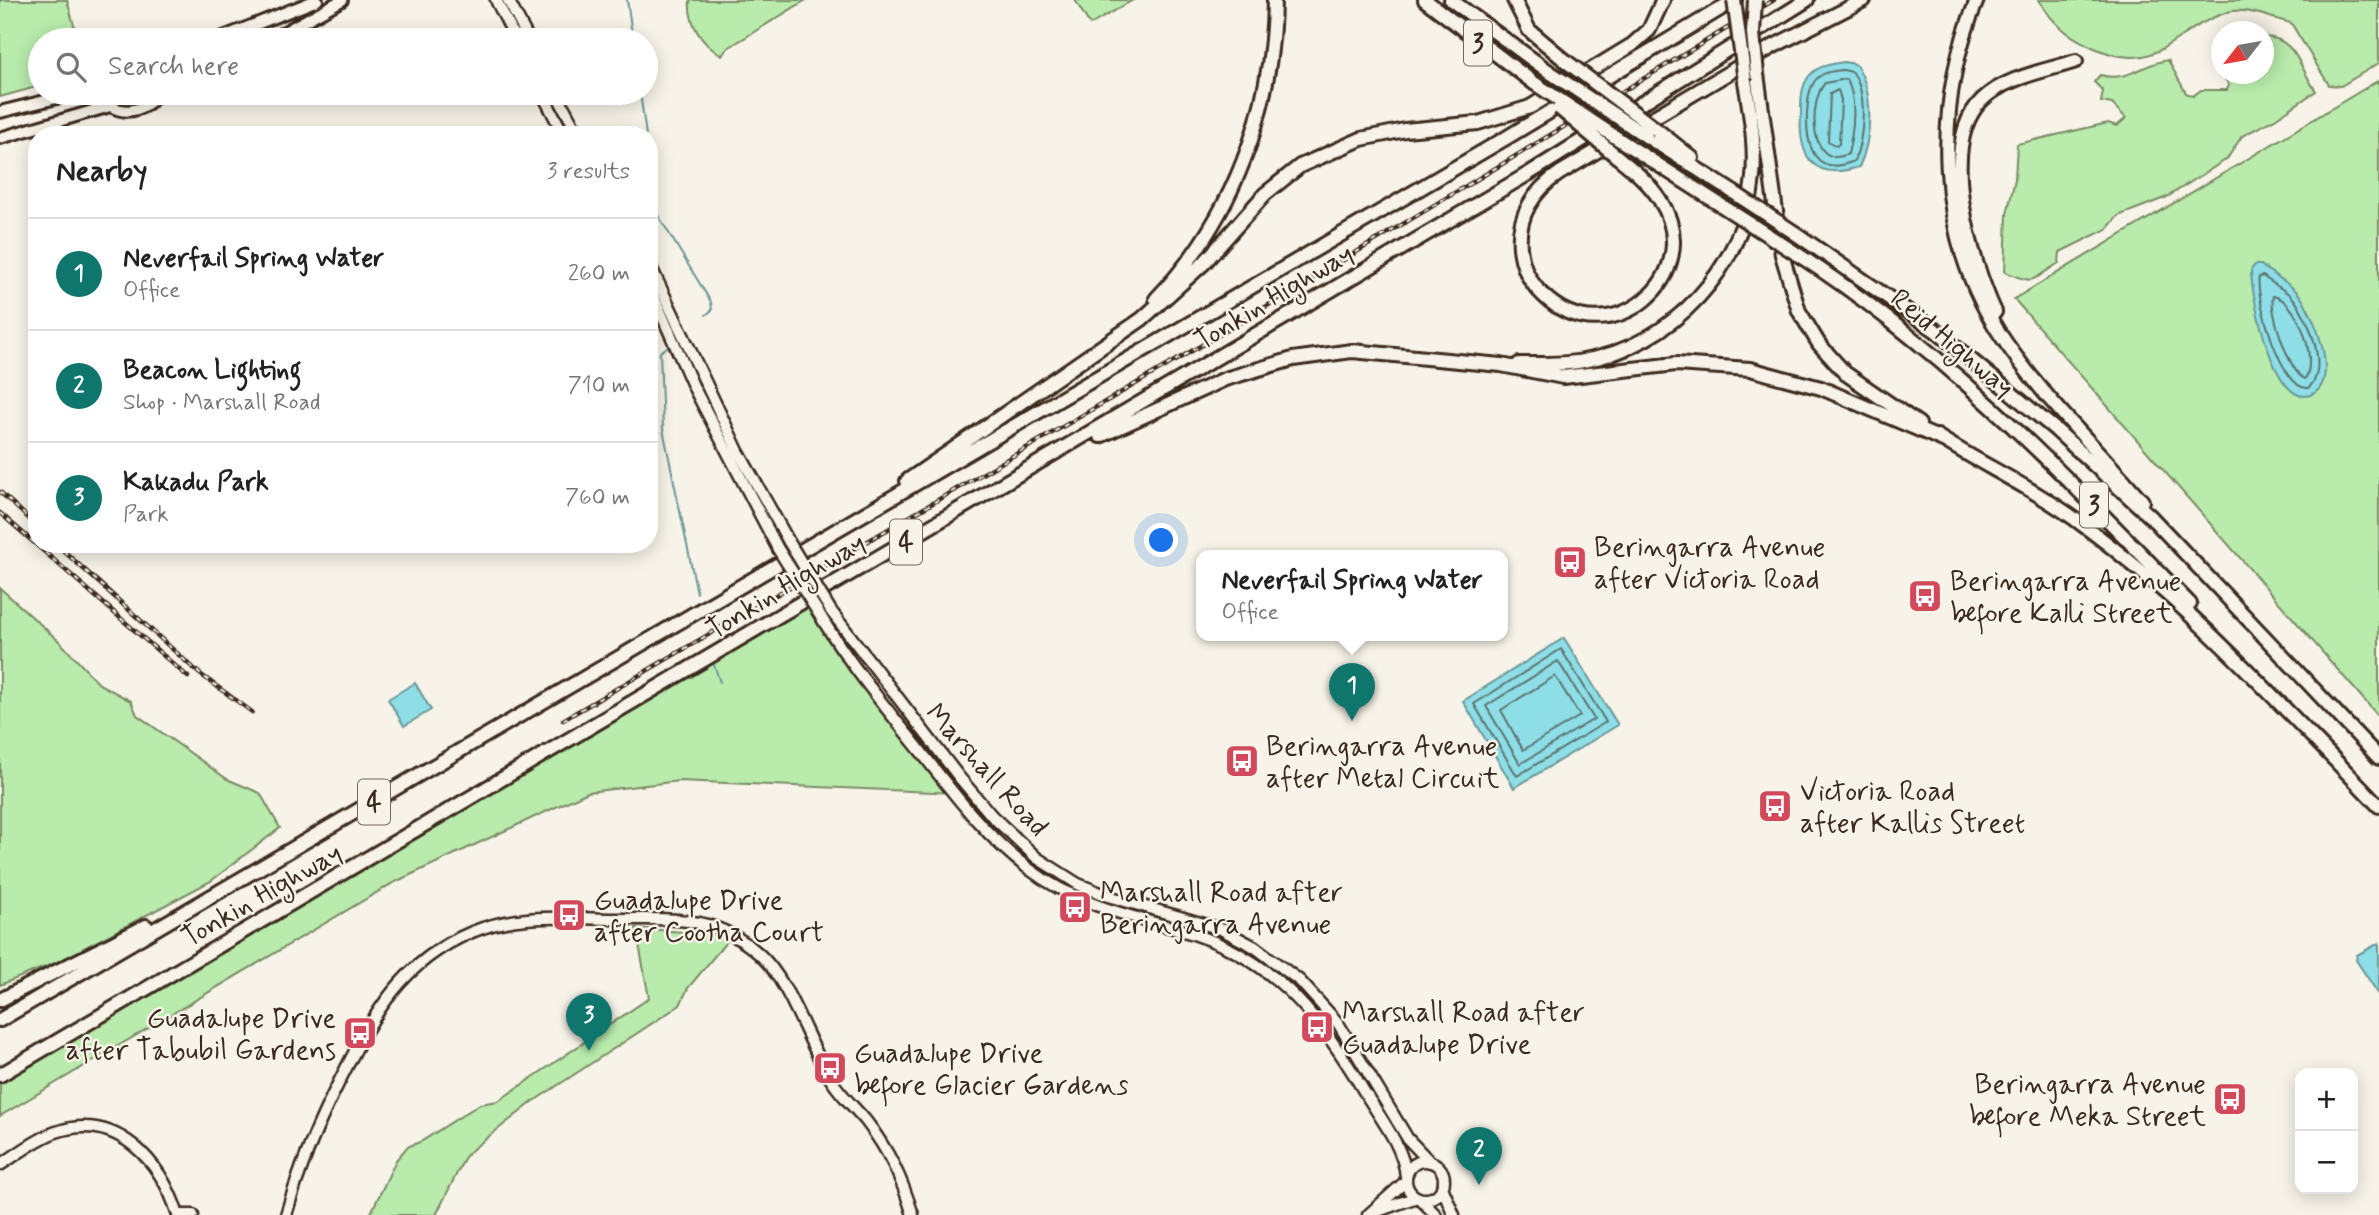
<!DOCTYPE html>
<meta charset="utf-8">
<style>
:root{--surface:#fff;--page:#f2f2f2;--text:#222;--muted:#767676;--line:#e0e0e0;--accent:#0f766e}
body{margin:0;font-family:Mynerve,sans-serif;background:var(--page);color:var(--text)}
.controls{position:absolute;right:21px;bottom:21px;display:grid;overflow:hidden;border-radius:14px;box-shadow:0 4px 18px #0003}
.controls button{width:63px;height:63px;display:grid;place-items:center;padding:0;border:0;border-bottom:2px solid var(--line);background:var(--surface);color:var(--text);font:35px sans-serif}
.compass{position:absolute;left:2211px;top:21px;width:63px;height:63px;border-radius:50%;background:var(--surface);box-shadow:0 4px 18px #0003;rotate:239deg}
.you{position:absolute;left:1162px;top:541px;width:24px;height:24px;margin:-18px;border:5px solid #fff;border-radius:50%;background:#1a73e8;box-shadow:0 0 0 10px #1a73e833}
.badge{display:grid;place-items:center;width:46px;height:46px;border-radius:50%;background:var(--accent);color:#fff;font-size:23px;font-weight:700}
.pin{position:absolute;translate:-50% -58px;filter:drop-shadow(0 2px 4px #0008)}
.pin::after{content:'';position:absolute;top:37px;width:24px;height:21px;background:inherit;clip-path:polygon(0 0,100% 0,50% 100%)}
.popup{position:absolute;left:1196px;top:550px;width:312px;height:91px;box-sizing:border-box;display:grid;place-content:center;border-radius:14px;background:var(--surface);filter:drop-shadow(0 2px 5px #0005);font-size:23px;white-space:nowrap;color:var(--muted)}
.popup b{font-size:26px;color:var(--text)}
.popup::after{content:'';position:absolute;left:50%;top:100%;margin-left:-14px;border:14px solid transparent;border-top-color:var(--surface)}
.list{margin:0;padding:0;list-style:none}
h2{display:flex;justify-content:space-between;align-items:center;height:91px;margin:0;padding:0 28px;font-size:30px}
h2 small{font-size:23px;font-weight:400;color:var(--muted)}
.list li{display:grid;grid-template-columns:46px 1fr auto;gap:21px;align-items:center;box-sizing:border-box;height:112px;padding:0 28px;border-top:2px solid var(--line)}
.list b{display:block;font-size:26px;white-space:nowrap}
.list p{margin:0;font-size:23px;white-space:nowrap;color:var(--muted)}
.list em{font-size:23px;font-style:normal;color:var(--muted)}
.icon{flex:none;width:38px;height:38px;fill:none;stroke:currentColor;stroke-width:2;stroke-linecap:round;stroke-linejoin:round}
.map{position:relative;flex:none;width:2379px;height:1215px;overflow:hidden}
.search{position:absolute;background:var(--surface);box-shadow:0 4px 18px #0003;left:28px;top:28px;width:630px;height:77px;display:flex;align-items:center;gap:18px;box-sizing:border-box;padding:0 24px;border-radius:38px;color:var(--muted);font-size:26px}
.panel{position:absolute;background:var(--surface);box-shadow:0 4px 18px #0003;left:28px;top:126px;width:630px;height:427px;border-radius:28px}
.map>svg:first-child{display:block}
.green{fill:#b8ebac;stroke:#7a8a65;stroke-width:2}
.water{fill:#8ddee7;stroke:#6c9697;stroke-width:2}
.lines{fill:none;stroke-linecap:round;stroke-linejoin:round}
.shore{stroke:#5c726e;stroke-width:2}
.stream{stroke:#6c9697;stroke-width:2}
.secondary-casing{stroke:#3b2a1e;stroke-width:15}
.primary-casing{stroke:#3b2a1e;stroke-width:16}
.highway-casing{stroke:#3b2a1e;stroke-width:18}
.secondary{stroke:#f7f3e8;stroke-width:10}
.primary{stroke:#f7f3e8;stroke-width:10}
.highway{stroke:#f7f3e8;stroke-width:12}
.rail-casing{stroke:#3b2a1e;stroke-width:4.5}
.rail{stroke:#f7f3e8;stroke-width:2;stroke-dasharray:5;stroke-linecap:butt}
.secondary-bridge-casing{stroke:#3b2a1e;stroke-width:15;stroke-linecap:butt}
.highway-bridge-casing{stroke:#3b2a1e;stroke-width:18;stroke-linecap:butt}
.secondary-bridge{stroke:#f7f3e8;stroke-width:10}
.highway-bridge{stroke:#f7f3e8;stroke-width:12}
.labels{text-anchor:middle;stroke-width:5;stroke-linejoin:round;paint-order:stroke}
.shield{fill:#f7f3e8;stroke:#73665b;stroke-width:2}
.shield-label{font-size:26px;font-weight:bold;fill:#3b2a1e}
.street-label{font-size:28px;fill:#3b2a1e;stroke:#f7f3e8}
.poi-label{font-size:28px;fill:#3b2a1e;stroke:#f7f3e8;text-anchor:start}
</style>
<div class="map">
<svg width="2379" height="1215" viewBox="0 0 2379 1215">
<rect width="100%" height="100%" fill="#f7f3e8"/>
<filter id="ink" filterUnits="userSpaceOnUse"><feTurbulence type="fractalNoise" baseFrequency=".0143" numOctaves="2"/><feDisplacementMap in="SourceGraphic" scale="14" xChannelSelector="R" yChannelSelector="G"/><feConvolveMatrix kernelMatrix="1 2 1 2 8 2 1 2 1" color-interpolation-filters="sRGB"/></filter>
<g filter="url(#ink)">
<path class="green" d="M 0,0 L 67,0 L 78,40 L 40,40 L 40,86 L 0,97 Z
M 690,0 L 806,0 L 728,48 L 722,55 C 701,45 688,22 690,0 Z
M 1075,0 L 1133,0 L 1090,25 Z
M 2039,0 L 2379,0 L 2379,63 L 2341,86 L 2329,85 L 2291,23 C 2273,19 2246,7 2228,12 C 2170,30 2159,79 2090,46 C 2067,35 2052,23 2039,0 Z
M 2264,37 C 2296,37 2300,69 2316,91 L 2275,119 L 2242,136 L 2227,159 L 2167,197 L 2118,216 L 2107,229 L 2060,252 L 2059,263 C 2029,281 2037,285 2005,272 L 2007,214 L 2015,179 L 2017,144 L 2108,123 L 2117,126 L 2126,118 L 2112,104 L 2101,102 L 2103,91 L 2094,82 L 2100,75 C 2127,83 2143,63 2168,60 L 2186,93 L 2193,96 L 2201,90 L 2227,90 L 2229,85 L 2225,79 L 2240,78 L 2240,74 L 2264,74 Z
M 2379,80 L 2379,717 L 2014,299 Z
M 0,588 L 60,642 L 99,684 L 131,701 L 137,715 L 227,779 L 260,793 L 280,828 L 211,881 L 60,961 L 0,985 Z
M 810,599 L 955,793 L 679,781 L 588,792 L 393,883 L 0,1116 L 0,1084 Z
M 636,928 L 717,935 L 727,941 L 688,988 L 680,1005 L 534,1101 L 474,1148 L 465,1157 L 436,1215 L 370,1215 L 396,1160 L 407,1147 L 422,1141 L 480,1104 L 498,1101 L 649,998 Z"/>
<path class="water" d="M 1844,62 L 1855,64 C 1875,89 1872,140 1859,167 C 1811,182 1798,155 1801,113 C 1801,102 1801,90 1806,81 C 1813,66 1830,64 1844,62 Z
M 2255,265 L 2261,265 C 2271,274 2285,280 2295,290 C 2312,306 2344,384 2310,395 C 2274,408 2251,295 2251,270 Z
M 1564,638 L 1618,725 L 1514,788 L 1463,701 Z
M 415,683 L 431,710 L 404,726 L 388,699 Z
M 2379,943 L 2379,995 L 2356,960 L 2357,955 Z"/>
<g class="lines">
<path class="shore" d="M 1843,70 L 1852,72 C 1868,91 1864,139 1854,161 C 1814,178 1806,145 1807,114 C 1808,103 1808,91 1814,82 C 1821,72 1832,71 1843,70 Z
M 1846,79 C 1858,97 1853,133 1848,154 C 1809,172 1808,101 1825,83 Z
M 1838,90 L 1841,100 L 1839,144 L 1836,146 L 1828,141 L 1830,94 Z
M 2259,277 L 2263,276 C 2272,284 2283,288 2291,296 C 2307,312 2331,371 2308,388 C 2282,391 2255,298 2259,277 Z
M 2273,296 C 2298,300 2318,359 2305,379 C 2290,374 2269,311 2273,296 Z
M 1561,649 L 1606,722 L 1517,776 L 1474,704 Z
M 1558,661 L 1594,719 L 1520,764 L 1486,706 Z
M 1555,676 L 1580,716 L 1523,750 L 1501,710 Z"/>
<path class="stream" d="M 627,0 L 633,40
M 640,93 L 646,135
M 649,160 L 656,212 L 711,302 L 712,310 L 706,315
M 670,345 L 660,352 L 663,429 L 697,593
M 714,665 L 720,682"/>
<g class="secondary-casing">
<path id="secondary" d="M 496,0 L 516,40
M 508,0 L 529,40
M 542,93 L 564,135
M 556,93 L 579,135
M 649,263 L 738,451 L 789,542
M 649,286 L 694,388 L 778,549
M 831,611 L 959,777 L 992,816 L 1037,858 L 1078,884 L 1108,896 L 1221,929 L 1255,947 L 1300,981 L 1338,1023 L 1408,1139 L 1430,1162
M 821,617 C 850,665 887,709 922,753 C 954,794 987,838 1029,869 C 1075,904 1126,915 1180,930 C 1269,954 1317,1012 1362,1088 C 1378,1115 1404,1146 1406,1177
M1406 1180a19 19 0 1 1 38 0a19 19 0 1 1-38 0Z
M 0,1165 C 18,1154 36,1139 56,1132 C 117,1111 161,1161 178,1215
M 1442,1187 L 1454,1215
M 1420,1199 L 1436,1215
M 1378,1211 L 1417,1197
M 182,1215 L 193,1215
M 286,1215 C 300,1166 318,1123 341,1078 C 373,1015 402,961 472,932 C 516,913 567,918 613,919 C 670,920 712,913 758,953 C 791,982 807,1043 832,1081 C 841,1095 855,1108 866,1121 C 889,1151 902,1179 913,1215
M 1368,1215 L 1406,1181"/>
</g>
<g class="primary-casing">
<path id="primary" d="M 216,40 L 317,0
M 270,40 L 342,0
M 99,93 C 113,118 143,115 158,93
M 0,112 L 77,93
M 0,138 L 110,106"/>
</g>
<g class="highway-casing">
<path id="highway" d="M 1425,0 L 1534,83
M 1451,0 L 1551,73
M 1514,0 L 1529,30 L 1567,62
M 1977,0 C 1933,105 1936,234 1998,331 C 2038,393 2094,445 2142,501
M 1757,74 L 1782,255 L 1799,311 L 1819,344 L 1845,373 L 1919,424
M 1657,130 L 1692,158
M 1646,136 L 1733,192
M 1629,146 L 1730,211
M 1615,155 C 1631,168 1649,182 1660,200 C 1709,276 1608,359 1543,295 C 1530,283 1522,266 1520,248 C 1517,216 1534,190 1560,173 L 1772,47 L 1864,0
M 1795,233 L 1935,330 L 2056,430 L 2151,517 L 2379,758
M 1797,254 C 1946,350 2067,478 2190,604
M 1156,299 C 1233,219 1273,110 1274,0
M 1995,312 C 1972,262 1936,145 1982,100 C 2005,77 2046,71 2076,61
M 1519,364 C 1541,364 1562,365 1583,361 C 1672,346 1745,267 1753,177 C 1756,144 1750,113 1745,81
M 1100,436 L 1225,379 L 1293,359 L 1352,351 L 1501,365 L 1563,377 L 1676,364 L 1750,369 L 1821,388 L 1943,440
M 1937,436 C 1986,467 2037,490 2083,525 C 2187,602 2273,697 2363,789
M 907,481 L 1142,319 L 1204,263 L 1265,194 L 1300,166 L 1361,139 L 1405,130 L 1478,123 L 1530,107 L 1632,45 L 1649,30 L 1663,0
M 2358,784 L 2379,806
M 0,1000 L 146,926
M 0,1020 L 1506,138 L 1735,0
M 0,1075 L 1528,174 L 1807,0"/>
</g>
<use href="#secondary" class="secondary"/>
<use href="#primary" class="primary"/>
<use href="#highway" class="highway"/>
<g class="rail-casing">
<path id="rail" d="M 0,492 L 37,526
M 0,513 L 188,677
M 56,544 L 200,674 L 252,712
M 563,720 L 1224,332 L 1774,0"/>
</g>
<use href="#rail" class="rail"/>
<g class="secondary-bridge-casing">
<path id="secondary-bridge" d="M 789,542 L 831,611
M 778,549 L 821,617"/>
</g>
<g class="highway-bridge-casing">
<path id="highway-bridge" d="M 1734,0 L 1745,81
M 1755,0 L 1753,33 L 1757,74
M 1567,62 L 1657,130
M 1551,73 L 1646,136
M 1534,83 L 1629,146
M 1559,108 L 1615,155
M 1733,192 L 1795,233
M 1730,211 L 1797,254"/>
</g>
<use href="#secondary-bridge" class="secondary-bridge"/>
<use href="#highway-bridge" class="highway-bridge"/>
</g>
</g>
<defs>
<g id="bus-square" transform="scale(1.75)"><rect x="-9" y="-9" width="18" height="18" rx="4" fill="#d1495b" stroke="#f7f3e8"/><path d="M-5-6H5V4H4V6H2V4H-2V6H-4V4H-5ZM-3.5-4V0h7V-4ZM-3.5 1.2v1.5H-2V1.2ZM2 1.2v1.5H3.5V1.2Z" fill="#fff"/></g>
</defs>
<g fill-rule="evenodd">
<use href="#bus-square" x="1570" y="562"/>
<use href="#bus-square" x="1925" y="596"/>
<use href="#bus-square" x="1242" y="761"/>
<use href="#bus-square" x="1775" y="806"/>
<use href="#bus-square" x="1075" y="907"/>
<use href="#bus-square" x="569" y="915"/>
<use href="#bus-square" x="1317" y="1027"/>
<use href="#bus-square" x="360" y="1033"/>
<use href="#bus-square" x="830" y="1068"/>
<use href="#bus-square" x="2230" y="1099"/>
</g>
<g class="labels">
<g class="shield">
<rect x="1464" y="20.5" width="28" height="45" rx="5"/>
<rect x="2080" y="482.5" width="28" height="45" rx="5"/>
<rect x="890" y="519.5" width="32" height="45" rx="5"/>
<rect x="358" y="779.5" width="32" height="45" rx="5"/>
</g>
<g class="shield-label">
<text x="1478" y="52">3</text>
<text x="2094" y="514">3</text>
<text x="906" y="551">4</text>
<text x="374" y="811">4</text>
</g>
<g class="street-label">
<text transform="translate(1273 296) rotate(-31)" y="10">Tonkin Highway</text>
<text transform="translate(1953 342) rotate(40)" y="10">Reid Highway</text>
<text transform="translate(785 585) rotate(-31)" y="10">Tonkin Highway</text>
<text transform="translate(988 769) rotate(48)" y="10">Marshall Road</text>
<text transform="translate(261 894) rotate(-30)" y="10">Tonkin Highway</text>
</g>
<g class="poi-label">
<text x="1594" y="556">Beringarra Avenue<tspan x="1594" dy="32">after Victoria Road</tspan></text>
<text x="1950" y="590">Beringarra Avenue<tspan x="1950" dy="32">before Kalli Street</tspan></text>
<text x="1266" y="755">Beringarra Avenue<tspan x="1266" dy="32">after Metal Circuit</tspan></text>
<text x="1800" y="800">Victoria Road<tspan x="1800" dy="32">after Kallis Street</tspan></text>
<text x="1100" y="901">Marshall Road after<tspan x="1100" dy="32">Beringarra Avenue</tspan></text>
<text x="594" y="909">Guadalupe Drive<tspan x="594" dy="32">after Cootha Court</tspan></text>
<text x="1342" y="1021">Marshall Road after<tspan x="1342" dy="32">Guadalupe Drive</tspan></text>
<text x="336" y="1027" text-anchor="end">Guadalupe Drive<tspan x="336" dy="32">after Tabubil Gardens</tspan></text>
<text x="854" y="1062">Guadalupe Drive<tspan x="854" dy="32">before Glacier Gardens</tspan></text>
<text x="2206" y="1093" text-anchor="end">Beringarra Avenue<tspan x="2206" dy="32">before Meka Street</tspan></text>
</g>
</g>
</svg>
<div class="controls">
<button>+</button>
<button>−</button>
</div>
<svg class="compass" viewBox="-18 -18 36 36"><path d="M0-13l5 13h-10z" fill="#e53935"/><path d="M0 13l5-13h-10z" fill="#767676"/></svg>
<div class="you"></div>
<div class="pin badge" style="left:1352px;top:721px">1</div>
<div class="popup"><b>Neverfail Spring Water</b>Office</div>
<div class="pin badge" style="left:1479px;top:1185px">2</div>
<div class="pin badge" style="left:589px;top:1051px">3</div>
<div class="search"><svg class="icon" aria-label="search" viewBox="0 0 24 24"><circle cx="10" cy="10" r="6"/><path d="M15 15l6 6"/></svg>Search here</div>
<section class="panel">
<h2>Nearby<small>3 results</small></h2>
<ul class="list">
<li><span class="badge">1</span><div><b>Neverfail Spring Water</b><p>Office</p></div><em>260 m</em></li>
<li><span class="badge">2</span><div><b>Beacon Lighting</b><p>Shop · Marshall Road</p></div><em>710 m</em></li>
<li><span class="badge">3</span><div><b>Kakadu Park</b><p>Park</p></div><em>760 m</em></li>
</ul>
</section>
</div>
